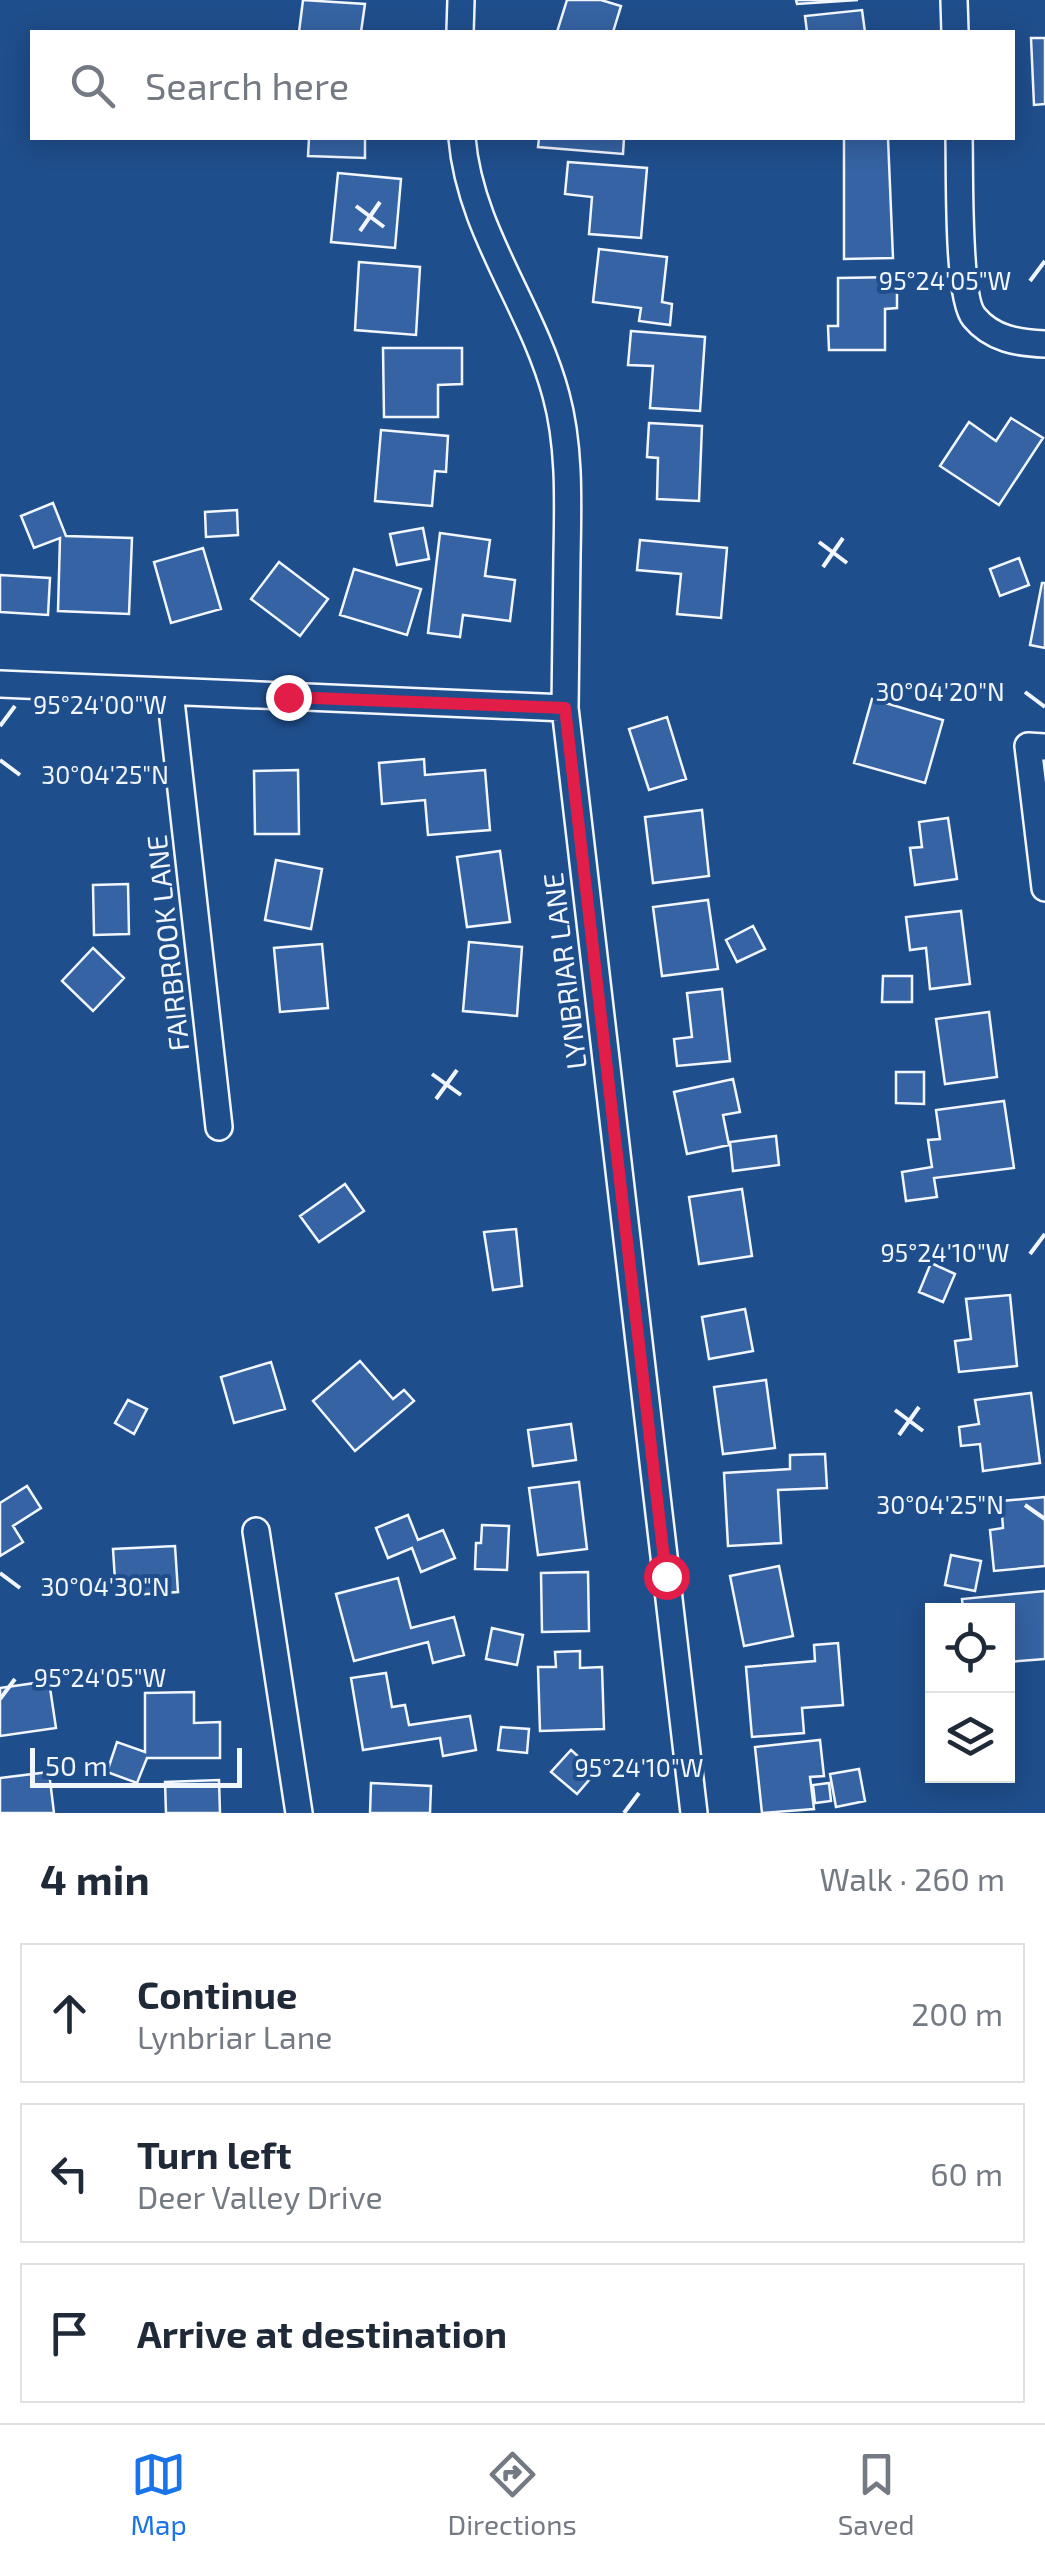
<!DOCTYPE html>
<meta charset="utf-8">
<style>
:root{--surface:#fff;--page:#f2f2f3;--text:#1f2937;--muted:#747a83;--line:#e0e1e3;--accent:#1a73e8}
body{margin:0;font-family:"Exo 2",sans-serif;background:var(--page);color:var(--text)}
.controls{position:absolute;right:30px;bottom:30px;display:grid;overflow:hidden;border-radius:0px;box-shadow:0 5px 25px #0003}
.controls button{width:90px;height:90px;display:grid;place-items:center;padding:0;border:0;border-bottom:2px solid var(--line);background:var(--surface);color:var(--text);font:50px sans-serif}
.scale{position:absolute;left:30px;bottom:25px;width:212px;box-sizing:border-box;padding-left:10px;border:5px solid #f2f6ff;border-top:0;font-size:28px;line-height:35px;white-space:nowrap;color:#f2f6ff;-webkit-text-stroke:8px #1f4e8c;paint-order:stroke}
.stop{position:absolute;width:30px;height:30px;margin:-22px;border:8px solid #e11d48;border-radius:50%;background:#fff}
.stop.end{background:#e11d48;border-color:#fff;box-shadow:0 2px 10px #0008}
.list{margin:0;padding:0;list-style:none}
h2{display:flex;justify-content:space-between;align-items:center;height:130px;margin:0;padding:0 40px;font-size:42px}
h2 small{font-size:32px;font-weight:400;color:var(--muted)}
.list li{display:grid;grid-template-columns:65px 1fr auto;gap:30px;align-items:center;box-sizing:border-box;height:140px;margin:0 20px 20px;padding:0 20px;border:2px solid var(--line);border-radius:0px}
.list b{display:block;font-size:38px;white-space:nowrap}
.list p{margin:0;font-size:32px;white-space:nowrap;color:var(--muted)}
.list em{font-size:32px;font-style:normal;color:var(--muted)}
.icon{flex:none;width:55px;height:55px;fill:none;stroke:currentColor;stroke-width:2;stroke-linecap:round;stroke-linejoin:round}
.map{position:relative;flex:none;width:1045px;height:1813px;overflow:hidden}
.search{position:absolute;background:var(--surface);box-shadow:0 5px 25px #0003;left:30px;right:30px;top:30px;height:110px;display:flex;align-items:center;gap:25px;box-sizing:border-box;padding:0 35px;border-radius:0px;color:var(--muted);font-size:38px}
.sheet{height:610px;background:var(--surface)}
nav{display:flex;justify-content:space-around;align-items:center;box-sizing:border-box;height:140px;border-top:2px solid var(--line);background:var(--surface);font-size:28px;color:var(--muted)}
nav a{display:grid;justify-items:center;gap:5px}
nav .on{color:var(--accent)}
.map>svg:first-child{display:block}
.building{fill:#3563a3;stroke:#f2f6ff;stroke-width:2.5}
.lines{fill:none;stroke-linecap:round;stroke-linejoin:round}
.street-casing{stroke:#f2f6ff;stroke-width:30}
.street{stroke:#1f4e8c;stroke-width:25}
.route{stroke:#e11d48;stroke-width:12}
.ticks{fill:none;stroke:#f2f6ff;stroke-width:4}
.labels{text-anchor:middle;stroke-width:8;stroke-linejoin:round;paint-order:stroke}
.street-label{font-size:28px;fill:#f2f6ff;stroke:#1f4e8c}
.ticks-label{font-size:25px;text-anchor:middle;fill:#f2f6ff;stroke:#1f4e8c;stroke-width:8;stroke-linejoin:round;paint-order:stroke}
</style>
<div class="map">
<svg width="1045" height="1813" viewBox="0 0 1045 1813">
<rect width="100%" height="100%" fill="#1f4e8c"/>
<path class="building" d="M 303,0 L 365,4 L 361,32 L 299,32 Z
M 567,0 L 601,0 L 621,6 L 613,32 L 557,32 Z
M 796,0 L 858,0 L 797,4 Z
M 862,10 L 865,32 L 807,32 L 805,16 Z
M 1031,38 L 1045,38 L 1045,104 L 1034,105 Z
M 309,138 L 365,138 L 365,158 L 308,156 Z
M 539,138 L 624,138 L 623,154 L 538,147 Z
M 844,138 L 888,138 L 893,258 L 844,259 Z
M 568,162 L 647,168 L 641,238 L 589,234 L 592,197 L 565,194 Z
M 338,173 L 401,179 L 395,248 L 331,242 Z
M 599,249 L 667,257 L 662,302 L 672,304 L 670,325 L 639,321 L 641,308 L 593,302 Z
M 359,262 L 420,267 L 416,335 L 355,330 Z
M 897,277 L 897,308 L 885,309 L 885,350 L 829,350 L 828,326 L 838,326 L 838,278 Z
M 631,331 L 705,337 L 700,411 L 650,408 L 653,366 L 628,365 Z
M 383,348 L 462,348 L 462,384 L 438,385 L 438,417 L 384,417 Z
M 1011,418 L 1043,438 L 999,505 L 940,466 L 969,422 L 996,441 Z
M 649,423 L 702,426 L 699,501 L 657,499 L 658,458 L 647,457 Z
M 381,430 L 448,436 L 446,472 L 435,471 L 432,506 L 375,501 Z
M 53,503 L 66,536 L 132,538 L 129,614 L 58,611 L 60,538 L 34,548 L 21,516 Z
M 237,510 L 238,535 L 206,537 L 205,512 Z
M 423,528 L 429,559 L 397,565 L 390,534 Z
M 440,533 L 490,540 L 485,576 L 515,580 L 510,621 L 463,615 L 460,637 L 428,633 Z
M 640,540 L 727,548 L 721,618 L 677,614 L 681,574 L 637,570 Z
M 203,548 L 221,609 L 171,623 L 154,562 Z
M 1019,558 L 1029,585 L 1000,596 L 990,569 Z
M 279,562 L 328,599 L 300,636 L 251,599 Z
M 354,569 L 421,589 L 407,635 L 340,615 Z
M 0,575 L 50,578 L 48,615 L 0,612 Z
M 1042,583 L 1045,583 L 1045,648 L 1030,645 Z
M 872,699 L 943,720 L 925,783 L 854,763 Z
M 667,717 L 686,779 L 649,790 L 629,729 Z
M 424,759 L 425,775 L 485,770 L 490,830 L 428,835 L 425,800 L 382,804 L 379,763 Z
M 298,770 L 299,834 L 255,834 L 254,771 Z
M 702,810 L 709,876 L 653,883 L 645,817 Z
M 948,818 L 957,879 L 915,885 L 910,848 L 922,847 L 919,822 Z
M 500,851 L 510,922 L 467,927 L 457,857 Z
M 276,860 L 322,869 L 311,929 L 265,920 Z
M 128,884 L 129,934 L 94,935 L 93,885 Z
M 708,900 L 718,969 L 662,976 L 653,907 Z
M 961,911 L 970,984 L 930,989 L 926,948 L 910,950 L 906,917 Z
M 753,926 L 765,949 L 737,962 L 726,940 Z
M 469,942 L 522,947 L 517,1016 L 463,1011 Z
M 322,944 L 328,1008 L 280,1012 L 274,948 Z
M 93,948 L 124,978 L 93,1011 L 62,981 Z
M 883,976 L 912,976 L 912,1002 L 882,1002 Z
M 722,989 L 730,1061 L 677,1066 L 674,1039 L 692,1037 L 687,993 Z
M 989,1012 L 997,1077 L 945,1084 L 936,1019 Z
M 896,1072 L 924,1072 L 924,1104 L 896,1103 Z
M 733,1079 L 740,1112 L 723,1115 L 729,1145 L 687,1154 L 674,1092 Z
M 1004,1101 L 1014,1168 L 934,1178 L 937,1197 L 906,1201 L 902,1172 L 932,1167 L 928,1140 L 940,1139 L 936,1110 Z
M 776,1136 L 779,1165 L 733,1171 L 730,1142 Z
M 345,1184 L 364,1211 L 319,1242 L 300,1216 Z
M 742,1189 L 752,1256 L 699,1264 L 689,1197 Z
M 516,1229 L 522,1286 L 493,1290 L 484,1232 Z
M 931,1263 L 955,1274 L 943,1302 L 919,1292 Z
M 1010,1295 L 1017,1366 L 959,1372 L 955,1341 L 971,1339 L 966,1299 Z
M 745,1309 L 753,1351 L 709,1359 L 702,1317 Z
M 360,1361 L 393,1399 L 404,1390 L 414,1401 L 355,1451 L 313,1401 Z
M 271,1362 L 285,1409 L 234,1423 L 221,1377 Z
M 766,1380 L 775,1448 L 723,1454 L 714,1387 Z
M 1031,1393 L 1040,1463 L 983,1471 L 980,1444 L 961,1446 L 959,1427 L 979,1424 L 975,1400 Z
M 128,1400 L 147,1409 L 134,1434 L 115,1423 Z
M 571,1424 L 576,1460 L 533,1466 L 528,1430 Z
M 825,1454 L 827,1488 L 778,1490 L 781,1543 L 728,1546 L 724,1473 L 790,1469 L 790,1455 Z
M 579,1482 L 587,1549 L 538,1555 L 529,1488 Z
M 27,1486 L 41,1508 L 13,1526 L 23,1542 L 0,1556 L 0,1503 Z
M 1045,1497 L 1045,1566 L 994,1571 L 990,1530 L 1003,1528 L 1001,1501 Z
M 408,1515 L 418,1540 L 443,1530 L 455,1558 L 421,1572 L 412,1548 L 388,1558 L 376,1528 Z
M 482,1525 L 509,1526 L 507,1570 L 475,1569 L 476,1543 L 481,1543 Z
M 175,1546 L 178,1592 L 116,1596 L 113,1549 Z
M 951,1555 L 981,1561 L 975,1591 L 945,1585 Z
M 779,1566 L 793,1636 L 744,1646 L 730,1576 Z
M 588,1572 L 589,1631 L 542,1632 L 541,1573 Z
M 398,1578 L 411,1628 L 454,1617 L 464,1655 L 433,1663 L 428,1642 L 354,1661 L 336,1594 Z
M 1045,1591 L 1045,1659 L 1008,1662 L 1008,1610 L 963,1610 L 962,1599 Z
M 492,1628 L 523,1635 L 517,1665 L 486,1659 Z
M 838,1643 L 843,1705 L 802,1708 L 804,1733 L 752,1737 L 746,1667 L 815,1661 L 814,1645 Z
M 580,1651 L 580,1668 L 602,1667 L 604,1729 L 540,1731 L 538,1667 L 556,1667 L 555,1652 Z
M 386,1673 L 392,1707 L 405,1705 L 409,1725 L 470,1716 L 476,1750 L 443,1756 L 440,1738 L 363,1750 L 351,1678 Z
M 49,1681 L 56,1728 L 0,1736 L 0,1688 Z
M 194,1692 L 194,1723 L 220,1722 L 220,1758 L 147,1758 L 137,1783 L 107,1772 L 117,1742 L 145,1752 L 145,1693 Z
M 501,1727 L 529,1729 L 527,1753 L 498,1750 Z
M 820,1740 L 824,1776 L 810,1777 L 814,1809 L 762,1813 L 755,1747 Z
M 571,1750 L 596,1772 L 577,1794 L 551,1772 Z
M 859,1769 L 865,1801 L 836,1807 L 830,1774 Z
M 49,1772 L 54,1813 L 0,1813 L 0,1778 Z
M 219,1780 L 220,1813 L 166,1813 L 165,1782 Z
M 371,1783 L 431,1786 L 430,1813 L 370,1813 Z
M 829,1783 L 831,1801 L 815,1803 L 813,1785 Z"/>
<g class="lines">
<g class="street-casing">
<path id="street" d="M 954,0 L 955,32
M 460,32 L 461,0
M 462,138 C 470,232 532,305 556,395 C 570,446 568,502 567,555 C 566,606 566,657 565,708 L 694,1813
M 959,138 C 960,170 957,297 974,317 C 992,339 1018,343 1045,344
M 0,684 L 565,708
M 170,692 L 219,1127
M 1045,747 L 1028,746 L 1045,888
M 256,1531 L 299,1813"/>
</g>
<use href="#street" class="street"/>
</g>
<g class="lines">
<path class="route" d="M 288,697 L 565,708 L 666,1576"/>
</g>
<path class="ticks" d="M 356,206 L 384,227M 360,231 L 380,202M 1030,281 L 1045,261M 819,542 L 847,563M 823,567 L 843,538M 1025,692 L 1045,707M 0,726 L 15,706M 0,760 L 20,775M 432,1074 L 461,1095M 436,1099 L 457,1070M 1030,1254 L 1045,1234M 895,1410 L 923,1431M 899,1435 L 919,1407M 1025,1505 L 1045,1519M 0,1573 L 20,1588M 0,1699 L 15,1679M 624,1813 L 639,1793"/>
<g class="labels">
<g class="street-label">
<text transform="translate(168 943) rotate(-96)" y="10">FAIRBROOK LANE</text>
<text transform="translate(565 971) rotate(-97)" y="10">LYNBRIAR LANE</text>
</g>
</g>
<g class="ticks-label">
<text x="945" y="290">95°24'05"W</text>
<text x="940" y="701">30°04'20"N</text>
<text x="100" y="714">95°24'00"W</text>
<text x="105" y="784">30°04'25"N</text>
<text x="945" y="1262">95°24'10"W</text>
<text x="940" y="1514">30°04'25"N</text>
<text x="105" y="1596">30°04'30"N</text>
<text x="100" y="1687">95°24'05"W</text>
<text x="639" y="1777">95°24'10"W</text>
</g>
</svg>
<div class="controls">
<button><svg class="icon" aria-label="locate" viewBox="0 0 24 24"><circle cx="12" cy="12" r="6"/><path d="M12 2v4M12 18v4M2 12h4M18 12h4"/></svg></button>
<button><svg class="icon" aria-label="layers" viewBox="0 0 24 24"><path d="M12 4l9 5-9 5-9-5zM3 14l9 5 9-5"/></svg></button>
</div>
<div class="scale">50 m</div>
<div class="stop" style="left:666px;top:1576px"></div>
<div class="stop end" style="left:288px;top:697px"></div>
<div class="search"><svg class="icon" aria-label="search" viewBox="0 0 24 24"><circle cx="10" cy="10" r="6"/><path d="M15 15l6 6"/></svg>Search here</div>
</div>
<section class="sheet">
<h2>4 min<small>Walk · 260 m</small></h2>
<ul class="list">
<li><svg class="icon" aria-label="ahead" viewBox="0 0 24 24"><path d="M12 20V5M6 11l6-6 6 6"/></svg><div><b>Continue</b><p>Lynbriar Lane</p></div><em>200 m</em></li>
<li><svg class="icon" aria-label="left" viewBox="0 0 24 24"><path d="M17 20v-9H6M10 6l-5 5 5 5"/></svg><div><b>Turn left</b><p>Deer Valley Drive</p></div><em>60 m</em></li>
<li><svg class="icon" aria-label="arrive" viewBox="0 0 24 24"><path d="M6 21V4h12l-3 4 3 4H6"/></svg><div><b>Arrive at destination</b></div></li>
</ul>
</section>
<nav>
<a class="on"><svg class="icon" aria-label="map" viewBox="0 0 24 24"><path d="M3 6l6-2 6 2 6-2v14l-6 2-6-2-6 2zM9 4v14M15 6v14"/></svg>Map</a>
<a><svg class="icon" aria-label="directions" viewBox="0 0 24 24"><path d="M12 3l9 9-9 9-9-9zM9 14v-3h6M13 9l2 2-2 2"/></svg>Directions</a>
<a><svg class="icon" aria-label="saved" viewBox="0 0 24 24"><path d="M7 4h10v16l-5-4-5 4z"/></svg>Saved</a>
</nav>
